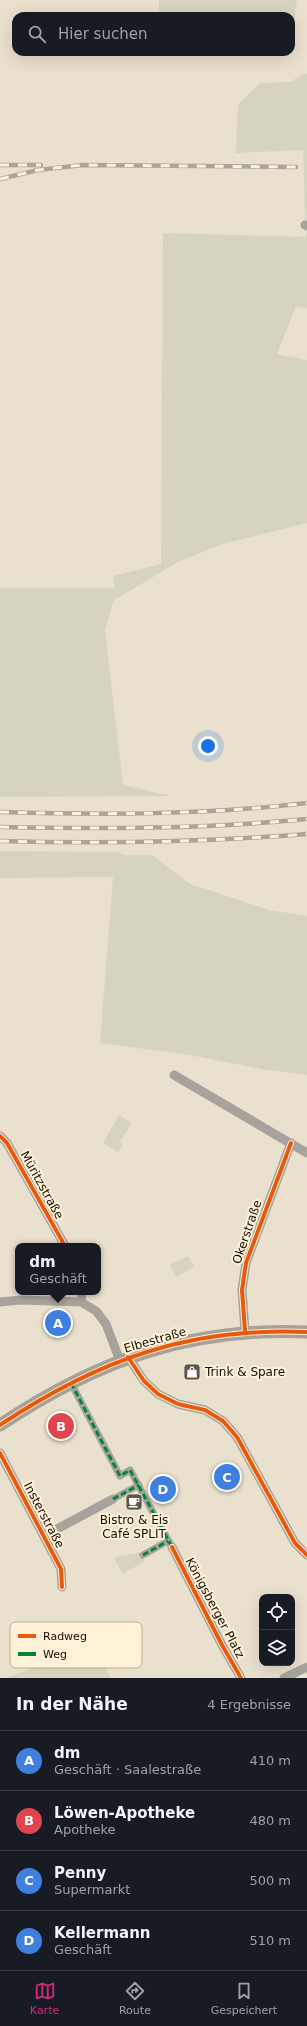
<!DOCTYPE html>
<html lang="de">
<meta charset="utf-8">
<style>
:root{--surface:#171b24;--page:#20242c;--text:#f1f3f6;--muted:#9ea1a6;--line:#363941;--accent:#db2777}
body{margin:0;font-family:"DejaVu Sans",sans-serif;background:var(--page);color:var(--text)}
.controls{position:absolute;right:12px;bottom:12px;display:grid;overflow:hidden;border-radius:8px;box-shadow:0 4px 16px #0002}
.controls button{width:36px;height:36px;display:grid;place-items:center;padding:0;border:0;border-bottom:1px solid var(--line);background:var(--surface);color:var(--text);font:20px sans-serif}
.you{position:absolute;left:208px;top:746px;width:14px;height:14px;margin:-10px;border:3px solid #fff;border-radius:50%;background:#1a73e8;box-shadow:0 0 0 6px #1a73e833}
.badge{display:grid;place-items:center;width:26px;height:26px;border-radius:50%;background:var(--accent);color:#fff;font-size:13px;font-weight:700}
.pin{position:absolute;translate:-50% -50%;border:2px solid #fff;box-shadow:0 1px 4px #0006}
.popup{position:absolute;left:15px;top:1243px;width:86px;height:52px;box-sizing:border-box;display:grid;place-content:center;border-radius:8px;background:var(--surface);filter:drop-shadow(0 1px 3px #0005);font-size:13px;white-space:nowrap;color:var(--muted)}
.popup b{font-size:15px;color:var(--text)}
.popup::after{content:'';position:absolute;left:50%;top:100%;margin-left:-8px;border:8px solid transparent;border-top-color:var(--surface)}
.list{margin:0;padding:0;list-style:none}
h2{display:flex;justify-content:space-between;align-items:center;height:52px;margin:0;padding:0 16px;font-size:17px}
h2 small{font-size:13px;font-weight:400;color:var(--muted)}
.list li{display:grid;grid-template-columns:26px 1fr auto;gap:12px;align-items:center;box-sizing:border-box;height:60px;padding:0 16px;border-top:1px solid var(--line)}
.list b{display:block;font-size:15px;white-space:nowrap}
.list p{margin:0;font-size:13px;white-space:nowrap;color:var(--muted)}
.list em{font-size:13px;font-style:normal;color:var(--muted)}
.icon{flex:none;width:22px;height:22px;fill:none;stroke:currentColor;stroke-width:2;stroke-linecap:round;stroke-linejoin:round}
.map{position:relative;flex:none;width:307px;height:1678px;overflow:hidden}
.search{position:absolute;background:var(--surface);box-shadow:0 4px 16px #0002;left:12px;right:12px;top:12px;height:44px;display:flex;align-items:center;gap:10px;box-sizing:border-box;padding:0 14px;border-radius:12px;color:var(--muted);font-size:15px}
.sheet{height:292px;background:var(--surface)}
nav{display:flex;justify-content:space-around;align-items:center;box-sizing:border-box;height:56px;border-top:1px solid var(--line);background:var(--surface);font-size:11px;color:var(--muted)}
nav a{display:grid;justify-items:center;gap:2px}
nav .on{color:var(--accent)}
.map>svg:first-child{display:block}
.green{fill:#d6d4bf}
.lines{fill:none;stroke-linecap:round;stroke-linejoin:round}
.pedestrian{stroke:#a8a29d;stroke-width:7}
.minor{stroke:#a8a29d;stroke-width:9}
.secondary{stroke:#a8a09a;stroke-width:13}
.rail-casing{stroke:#aaa49b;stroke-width:4.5}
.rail{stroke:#fff1d7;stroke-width:3;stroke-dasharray:9;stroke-linecap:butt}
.quiet{stroke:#00873e;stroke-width:3;stroke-dasharray:6 3;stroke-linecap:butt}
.cycleway-casing{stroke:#fff1d7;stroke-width:6}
.cycleway{stroke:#e8590c;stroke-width:4}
.labels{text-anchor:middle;stroke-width:4;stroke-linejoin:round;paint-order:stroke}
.street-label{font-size:12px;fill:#130e04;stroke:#fff1d7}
.poi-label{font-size:12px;fill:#130e04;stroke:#fff1d7;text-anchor:start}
.key{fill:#fff1d7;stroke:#b8ad98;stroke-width:1}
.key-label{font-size:11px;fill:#130e04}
</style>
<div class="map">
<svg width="307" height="1678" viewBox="0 0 307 1678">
<rect width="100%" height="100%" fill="#e9e0cd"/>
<path class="green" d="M 159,0 L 297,0 L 293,28 L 291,27 L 291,16 L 159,16 Z
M 302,74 L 307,74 L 307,308 L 296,306 L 277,354 L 307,360 L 307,523 L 223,544 L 178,562 L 113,601 L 105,630 L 123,785 L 171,796 L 0,797 L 0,588 L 115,588 L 113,576 L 161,564 L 163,233 L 306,237 L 303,150 L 236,153 L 238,105 L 260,83 L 291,82 Z
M 0,851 L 119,852 L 125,855 L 152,855 L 190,884 L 269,910 L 307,916 L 307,1075 L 261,1069 L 190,1055 L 100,1043 L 113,877 L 0,878 Z
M 119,1115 L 132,1123 L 120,1142 L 123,1144 L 118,1153 L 103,1143 Z
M 188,1256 L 194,1267 L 176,1277 L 170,1265 Z
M 140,1552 L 145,1561 L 123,1574 L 114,1558 C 123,1554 131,1556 140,1552 Z
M 93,1644 L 111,1678 L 6,1678 Z"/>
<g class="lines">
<path class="pedestrian" d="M 71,1383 L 120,1476 L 130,1470 L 172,1547
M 113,1499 L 139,1485
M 143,1555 L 168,1541"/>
<path class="minor" d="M 305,225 L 307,226
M 174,1075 L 307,1153
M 0,1136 L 7,1143 L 65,1246
M 0,1302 L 21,1300 L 81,1302 L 96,1311 L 106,1324 L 120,1361
M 81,1302 L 82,1292
M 245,1331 L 242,1290 L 246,1263 L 291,1143
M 128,1357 L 144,1381 L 158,1394 L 178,1404 L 205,1410 L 223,1421 L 237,1437 L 295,1543 L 307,1555
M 0,1453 L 61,1569 L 62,1587
M 44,1536 L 113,1499
M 172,1547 L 222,1645 L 241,1678
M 284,1678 L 307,1667"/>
<path class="secondary" d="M 0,1425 C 98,1360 189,1327 307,1332"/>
<g class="rail-casing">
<path id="rail" d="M 0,165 L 41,165
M 0,179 L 38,170 L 83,165 L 296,167
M 0,812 C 102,815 205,815 307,803
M 0,827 C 103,829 205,829 307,819
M 0,841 C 103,844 205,842 307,834"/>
</g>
<use href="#rail" class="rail"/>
<path class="quiet" d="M 71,1383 L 120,1476 L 130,1470 L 172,1547
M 113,1499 L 139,1485
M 143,1555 L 168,1541"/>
<g class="cycleway-casing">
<path id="cycleway" d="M 0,1136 L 7,1143 L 65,1246
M 245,1331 L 242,1290 L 246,1263 L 291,1143
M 128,1357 L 144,1381 L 158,1394 L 178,1404 L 205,1410 L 223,1421 L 237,1437 L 295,1543 L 307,1555
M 0,1425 C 98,1360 189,1327 307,1332
M 0,1453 L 61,1569 L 62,1587
M 172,1547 L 222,1645 L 241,1678"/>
</g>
<use href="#cycleway" class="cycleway"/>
</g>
<defs>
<g id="shop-square" transform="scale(0.9)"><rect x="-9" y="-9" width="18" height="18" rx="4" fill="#5e584a" stroke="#fff1d7"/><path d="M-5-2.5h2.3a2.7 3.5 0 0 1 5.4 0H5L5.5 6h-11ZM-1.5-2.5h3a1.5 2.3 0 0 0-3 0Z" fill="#fff"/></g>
<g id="cafe-square" transform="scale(0.9)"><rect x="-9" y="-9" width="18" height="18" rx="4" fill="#5e584a" stroke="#fff1d7"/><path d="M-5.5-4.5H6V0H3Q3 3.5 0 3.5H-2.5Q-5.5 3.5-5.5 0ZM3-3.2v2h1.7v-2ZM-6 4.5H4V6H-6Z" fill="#fff"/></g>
</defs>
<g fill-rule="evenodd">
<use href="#shop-square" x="192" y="1372"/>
<use href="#cafe-square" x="134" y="1502"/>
</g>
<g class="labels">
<g class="street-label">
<text transform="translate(42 1185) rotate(61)" y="4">Müritzstraße</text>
<text transform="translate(247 1232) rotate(-71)" y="4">Okerstraße</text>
<text transform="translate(155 1340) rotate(-16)" y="4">Elbestraße</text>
<text transform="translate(44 1515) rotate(62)" y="4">Insterstraße</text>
<text transform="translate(215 1608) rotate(62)" y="4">Königsberger Platz</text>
</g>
<g class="poi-label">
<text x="205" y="1376">Trink &amp; Spare</text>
<text x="134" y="1524" text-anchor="middle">Bistro &amp; Eis<tspan x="134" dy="14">Café SPLIT</tspan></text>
</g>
</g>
<rect x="10" y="1622" width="132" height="46" rx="6" class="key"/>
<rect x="18" y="1634" width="18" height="4" fill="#e8590c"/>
<rect x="18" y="1652" width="18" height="4" fill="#00873e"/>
<g class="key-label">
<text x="43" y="1640">Radweg</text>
<text x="43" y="1658">Weg</text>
</g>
</svg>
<div class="controls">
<button><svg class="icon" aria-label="locate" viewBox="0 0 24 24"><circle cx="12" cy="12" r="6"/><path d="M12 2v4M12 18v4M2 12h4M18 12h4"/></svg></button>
<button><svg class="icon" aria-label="layers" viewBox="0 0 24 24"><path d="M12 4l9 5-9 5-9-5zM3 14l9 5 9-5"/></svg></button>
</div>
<div class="you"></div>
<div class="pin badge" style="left:58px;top:1323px;background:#3f7fe0">A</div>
<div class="popup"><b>dm</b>Geschäft</div>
<div class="pin badge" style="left:61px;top:1426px;background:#e0444e">B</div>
<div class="pin badge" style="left:227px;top:1477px;background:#3f7fe0">C</div>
<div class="pin badge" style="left:163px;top:1489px;background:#3f7fe0">D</div>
<div class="search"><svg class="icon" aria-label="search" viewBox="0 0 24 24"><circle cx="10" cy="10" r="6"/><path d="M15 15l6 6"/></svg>Hier suchen</div>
</div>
<section class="sheet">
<h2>In der Nähe<small>4 Ergebnisse</small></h2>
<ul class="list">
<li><span class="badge" style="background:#3f7fe0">A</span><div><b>dm</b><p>Geschäft · Saalestraße</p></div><em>410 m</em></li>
<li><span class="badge" style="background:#e0444e">B</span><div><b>Löwen-Apotheke</b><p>Apotheke</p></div><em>480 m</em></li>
<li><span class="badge" style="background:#3f7fe0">C</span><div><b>Penny</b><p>Supermarkt</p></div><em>500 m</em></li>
<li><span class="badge" style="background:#3f7fe0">D</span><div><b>Kellermann</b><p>Geschäft</p></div><em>510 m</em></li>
</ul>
</section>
<nav>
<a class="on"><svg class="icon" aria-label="map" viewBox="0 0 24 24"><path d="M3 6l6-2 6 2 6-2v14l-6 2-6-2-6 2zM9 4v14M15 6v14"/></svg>Karte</a>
<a><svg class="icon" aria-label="directions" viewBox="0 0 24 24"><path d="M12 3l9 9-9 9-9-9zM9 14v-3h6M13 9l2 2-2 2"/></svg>Route</a>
<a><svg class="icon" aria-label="saved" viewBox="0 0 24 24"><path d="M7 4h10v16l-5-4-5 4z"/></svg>Gespeichert</a>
</nav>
